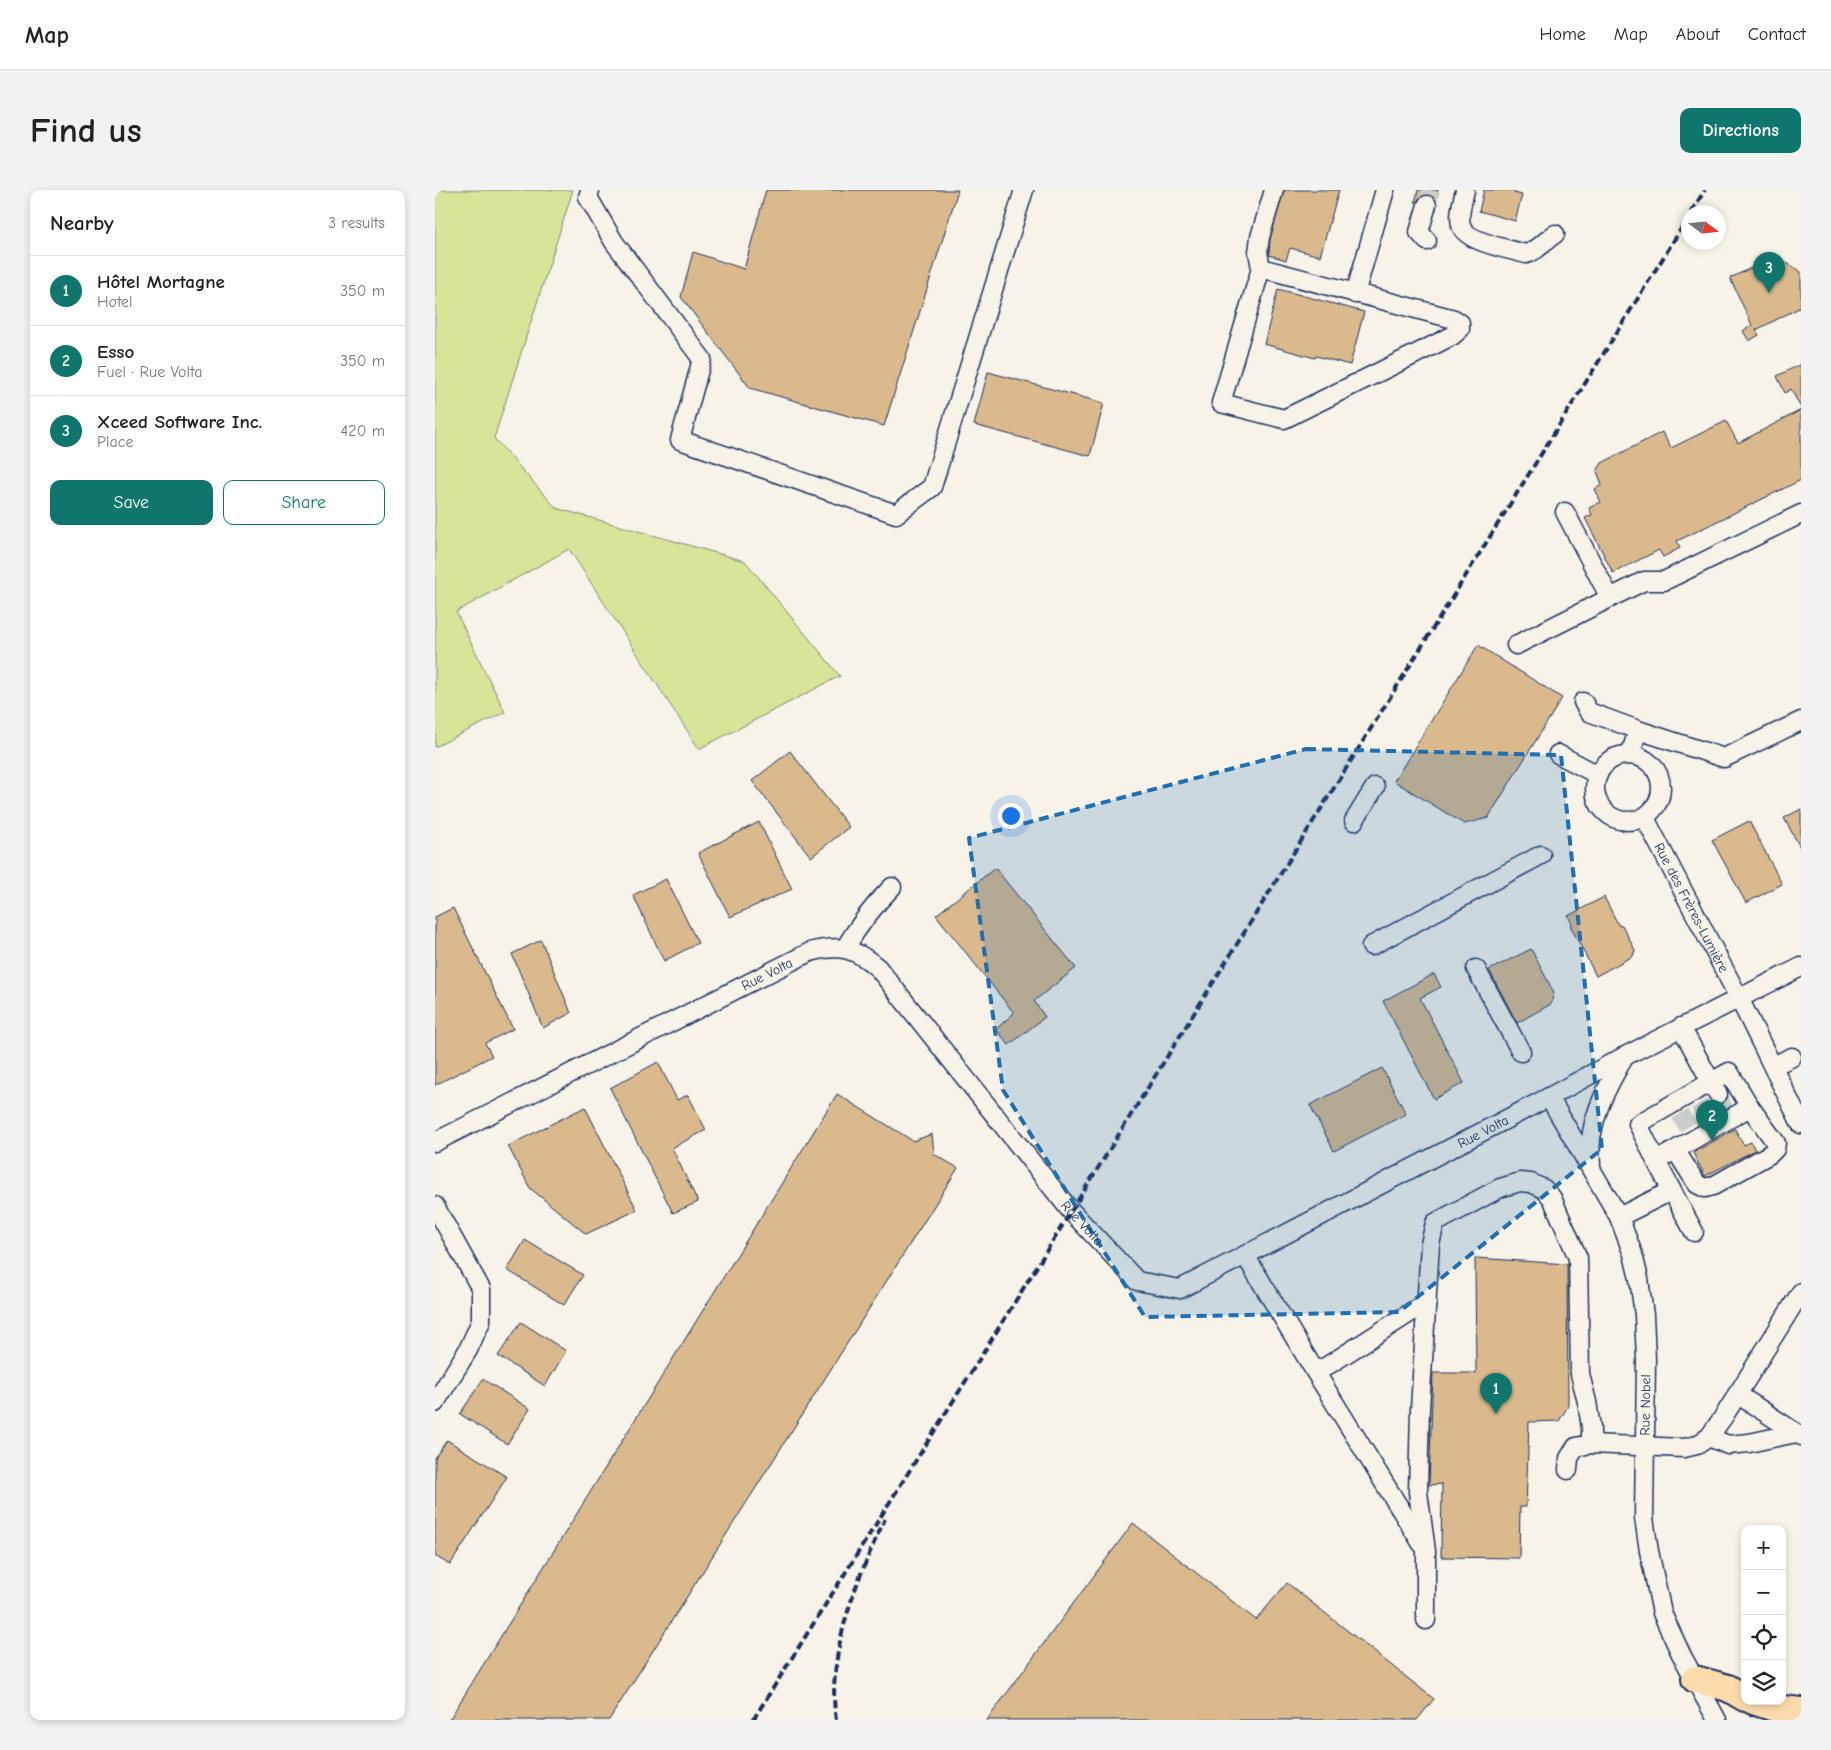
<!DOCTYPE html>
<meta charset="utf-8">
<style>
:root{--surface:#fff;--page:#f2f2f2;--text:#222;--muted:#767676;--line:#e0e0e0;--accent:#0f766e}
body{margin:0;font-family:"Comic Neue",sans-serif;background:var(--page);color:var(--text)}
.controls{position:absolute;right:15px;bottom:15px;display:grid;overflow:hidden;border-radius:10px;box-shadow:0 2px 8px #0003}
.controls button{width:45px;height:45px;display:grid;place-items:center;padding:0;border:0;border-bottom:1px solid var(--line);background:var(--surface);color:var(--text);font:25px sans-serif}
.compass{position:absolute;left:1246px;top:15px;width:45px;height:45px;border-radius:50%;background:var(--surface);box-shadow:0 2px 8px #0003;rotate:105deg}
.you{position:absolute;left:575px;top:625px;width:18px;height:18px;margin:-12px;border:4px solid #fff;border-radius:50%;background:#1a73e8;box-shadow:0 0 0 8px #1a73e833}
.badge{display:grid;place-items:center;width:32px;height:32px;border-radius:50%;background:var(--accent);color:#fff;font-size:16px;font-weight:700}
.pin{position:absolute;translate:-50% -41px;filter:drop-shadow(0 1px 2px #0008)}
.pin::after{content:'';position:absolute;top:26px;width:18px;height:15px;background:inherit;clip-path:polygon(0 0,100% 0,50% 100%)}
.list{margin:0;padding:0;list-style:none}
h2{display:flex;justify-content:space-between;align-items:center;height:65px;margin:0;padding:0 20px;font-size:21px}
h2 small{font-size:16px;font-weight:400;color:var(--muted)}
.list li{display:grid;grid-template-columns:32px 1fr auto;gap:15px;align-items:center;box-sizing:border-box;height:70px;padding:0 20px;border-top:1px solid var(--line)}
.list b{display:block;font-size:19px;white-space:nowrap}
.list p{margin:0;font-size:16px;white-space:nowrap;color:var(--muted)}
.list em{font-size:16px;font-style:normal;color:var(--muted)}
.actions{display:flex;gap:10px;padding:15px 20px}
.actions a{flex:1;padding:11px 0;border:1px solid var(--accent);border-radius:10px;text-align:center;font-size:18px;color:var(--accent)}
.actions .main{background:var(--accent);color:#fff}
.icon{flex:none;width:28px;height:28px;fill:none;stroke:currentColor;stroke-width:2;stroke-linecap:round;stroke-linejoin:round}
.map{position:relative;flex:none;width:1366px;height:1530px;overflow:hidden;border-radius:10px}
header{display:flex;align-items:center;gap:30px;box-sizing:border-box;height:70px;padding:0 25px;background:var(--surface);border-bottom:1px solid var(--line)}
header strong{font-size:24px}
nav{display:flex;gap:28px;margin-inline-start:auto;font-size:18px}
.intro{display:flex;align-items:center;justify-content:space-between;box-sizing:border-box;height:120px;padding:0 30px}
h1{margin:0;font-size:35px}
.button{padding:12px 22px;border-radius:10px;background:var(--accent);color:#fff;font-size:18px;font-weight:700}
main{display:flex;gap:30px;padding:0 30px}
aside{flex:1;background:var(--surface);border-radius:10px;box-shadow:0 2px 8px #0003}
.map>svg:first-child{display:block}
.green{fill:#d8e497;stroke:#7a8a7a}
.building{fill:#daba8d;stroke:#1b2f5e}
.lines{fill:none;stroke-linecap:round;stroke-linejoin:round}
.minor-tunnel{stroke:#cbcccc;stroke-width:18;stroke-dasharray:18 9;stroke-linecap:butt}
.minor-casing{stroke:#1b2f5e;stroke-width:21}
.highway-casing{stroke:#1b2f5e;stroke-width:30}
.minor{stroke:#f7f3e8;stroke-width:18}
.highway{stroke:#fcdcac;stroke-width:26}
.rail{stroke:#1b2f5e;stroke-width:4;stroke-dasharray:8 4;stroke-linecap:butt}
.marked{fill:#1f6fb2;fill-opacity:0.2;stroke:#1f6fb2;stroke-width:4;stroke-dasharray:10 6;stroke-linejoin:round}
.labels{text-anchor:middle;stroke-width:5;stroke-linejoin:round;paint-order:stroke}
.street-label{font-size:14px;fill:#1b2f5e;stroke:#f7f3e8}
</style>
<header>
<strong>Map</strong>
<nav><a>Home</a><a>Map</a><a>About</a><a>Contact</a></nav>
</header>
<div class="intro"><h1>Find us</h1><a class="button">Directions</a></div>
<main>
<aside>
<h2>Nearby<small>3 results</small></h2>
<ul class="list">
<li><span class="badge">1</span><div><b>Hôtel Mortagne</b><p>Hotel</p></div><em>350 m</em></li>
<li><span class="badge">2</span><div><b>Esso</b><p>Fuel · Rue Volta</p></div><em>350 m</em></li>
<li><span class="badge">3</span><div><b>Xceed Software Inc.</b><p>Place</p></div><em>420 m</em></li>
</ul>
<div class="actions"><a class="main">Save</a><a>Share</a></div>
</aside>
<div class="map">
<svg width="1366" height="1530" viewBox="0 0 1366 1530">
<rect width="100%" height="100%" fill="#f7f3e8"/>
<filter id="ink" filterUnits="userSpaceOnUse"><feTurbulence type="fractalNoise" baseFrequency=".02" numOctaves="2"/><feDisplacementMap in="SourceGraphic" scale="10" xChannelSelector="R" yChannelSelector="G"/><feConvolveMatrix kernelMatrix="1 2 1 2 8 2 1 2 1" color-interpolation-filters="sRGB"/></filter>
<g filter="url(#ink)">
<path class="green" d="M 0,0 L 138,0 L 59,248 L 121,318 L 310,371 L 405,486 L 264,559 L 134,359 L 21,422 L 70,522 L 0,557 Z"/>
<path class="building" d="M 331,0 L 523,0 L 449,236 L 315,198 L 246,107 L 258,62 L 309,79 Z
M 849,0 L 904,0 L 885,66 L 855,58 L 851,70 L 834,65 L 835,49 Z
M 983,0 L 1003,0 L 1000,9 L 995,5 L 990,5 L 985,7 L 982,12 L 980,12 Z
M 1049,0 L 1080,0 L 1079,3 L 1087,5 L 1080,31 L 1044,21 Z
M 1341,66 L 1366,82 L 1366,117 L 1321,140 L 1324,145 L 1314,151 L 1308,141 L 1317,135 L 1295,88 Z
M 843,99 L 929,122 L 915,175 L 881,166 L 880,168 L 829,154 Z
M 1366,174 L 1366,218 L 1356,199 L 1350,203 L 1342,186 Z
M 553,182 L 669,213 L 655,266 L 539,235 Z
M 1366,220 L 1366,290 L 1242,351 L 1245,358 L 1228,367 L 1224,360 L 1178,383 L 1150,328 L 1157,325 L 1154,318 L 1166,312 L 1160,299 L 1167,295 L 1162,281 L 1167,273 L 1227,242 L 1236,258 L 1291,231 L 1303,253 Z
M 1043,455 L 1127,508 L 1053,628 L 1029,634 L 959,591 Z
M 355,561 L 414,637 L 376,667 L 317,591 Z
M 1366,619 L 1366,659 L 1349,628 Z
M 1314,631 L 1347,694 L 1311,713 L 1277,650 Z
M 324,632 L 357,699 L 295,727 L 263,663 Z
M 560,678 L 641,778 L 599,811 L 610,827 L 574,855 L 561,839 L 579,823 L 501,725 Z
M 231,689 L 263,753 L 229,771 L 198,705 Z
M 1169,707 L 1184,736 L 1187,735 L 1200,760 L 1198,766 L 1161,786 L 1135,735 L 1137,734 L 1133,726 Z
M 18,718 L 78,839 L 50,853 L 57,866 L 0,895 L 0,727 Z
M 106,750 L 136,823 L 108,838 L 77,764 Z
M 1096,759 L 1119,803 L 1116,814 L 1082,833 L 1054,780 Z
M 999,784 L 1006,797 L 985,808 L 1029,893 L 999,909 L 948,811 Z
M 223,872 L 242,910 L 253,905 L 271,940 L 237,958 L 263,1012 L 238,1023 L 175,898 Z
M 947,878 L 971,924 L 899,961 L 875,915 Z
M 402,904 L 478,951 L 497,944 L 499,964 L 523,978 L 174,1530 L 14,1530 Z
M 150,917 L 202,1020 L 151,1044 L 95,998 L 73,956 Z
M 1300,939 L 1309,955 L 1316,952 L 1320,960 L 1270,986 L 1258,963 Z
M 90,1050 L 148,1085 L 129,1115 L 72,1080 Z
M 1040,1068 L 1132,1074 L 1133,1216 L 1124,1231 L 1094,1232 L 1091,1317 L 1085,1317 L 1084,1368 L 1006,1367 L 1007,1294 L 994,1295 L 998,1183 L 1041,1183 Z
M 86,1132 L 131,1161 L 110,1196 L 63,1166 Z
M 48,1189 L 95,1219 L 72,1254 L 25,1224 Z
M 12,1250 L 72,1287 L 15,1375 L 0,1366 L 0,1268 Z
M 698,1333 L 821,1430 L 852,1393 L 999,1509 L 982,1530 L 552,1530 Z"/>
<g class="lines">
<path class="minor-tunnel" d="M 992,15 L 996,0
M 1283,904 L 1290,921
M 1264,914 L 1272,928
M 1245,924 L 1253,937"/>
<g class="minor-casing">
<g id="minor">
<path d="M 155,0 L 153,7 L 179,52 L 267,169 L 245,250 L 461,324 L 497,297 L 589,0"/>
<path d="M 1030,0 C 1028,11 1023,23 1026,35 C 1030,52 1074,59 1091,64 C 1103,61 1109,51 1120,44"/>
<path d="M 992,51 L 984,42 L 992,15"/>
<path d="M 826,78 L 1019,129 L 1025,133 L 1025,139 L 1017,146 L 849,229 L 786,213 L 826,78 L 823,62 L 825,47 L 839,0"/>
<path d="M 920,104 L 950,0"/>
<path d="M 1130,322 L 1175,408"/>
<path d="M 1081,455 L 1209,391 L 1229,391 L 1366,324"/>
<path d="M 1148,512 L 1154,522 L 1203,540"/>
<path d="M 1123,564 L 1163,585"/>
<circle cx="1193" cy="598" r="33"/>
<path d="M 1195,565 L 1203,540 L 1289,568 L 1366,531"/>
<path id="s1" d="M 1210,628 L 1304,808 L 1366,934"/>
<path d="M 919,631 L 940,597"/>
<path d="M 936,756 L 1106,665"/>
<path d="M 410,758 C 424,735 438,716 457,697"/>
<path d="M 1041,779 L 1086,862"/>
<path d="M 1246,837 L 1276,892 L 1294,882 L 1315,917 L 1221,971 L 1203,934 L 1276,892 L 1283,904"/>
<path d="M 1338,876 L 1357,867"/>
<path d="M 1114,907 L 1184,1027 L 1198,1064 L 1204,1089 L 1209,1125 L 1211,1169 L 1209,1328 L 1214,1361 L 1227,1423 L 1246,1464 L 1282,1530"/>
<path id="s2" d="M 0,952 L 375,762 C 405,754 420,758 443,778 L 635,1020 L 702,1091 L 745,1099 L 1114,907 L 1190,866 L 1366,777"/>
<path d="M 1241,961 L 1262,994 L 1270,998 L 1278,996 L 1335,964 L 1340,959 L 1341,953 L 1315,917"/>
<path d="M 1221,971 L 1259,1042"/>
<path d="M 1156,975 C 1151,935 1170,900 1190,866"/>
<path d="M 0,1016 L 46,1099 L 46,1131 L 33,1160 L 0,1213"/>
<path d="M 1184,1027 L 1236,1001"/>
<path d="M 810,1065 L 881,1183"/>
<path d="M 1302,1204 L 1366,1246"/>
<path d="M 1274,1247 L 1293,1255 L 1314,1253 L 1361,1243"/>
<path d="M 1133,1280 L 1134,1268 L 1141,1257 L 1156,1254 L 1249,1258 L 1262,1255 L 1274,1247 L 1289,1226 L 1366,1102"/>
<path d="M 987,1354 L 881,1183 L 992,1112"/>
<path d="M 991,1430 L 991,1361 L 983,1302 L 985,1219 L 995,1054 L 1000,1033 L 1065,998 L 1085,992 L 1096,993 L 1109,999 L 1117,1008 L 1143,1068 L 1145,1184 L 1152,1212 L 1156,1237 L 1156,1254"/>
</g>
</g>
<g class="highway-casing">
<path id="highway" d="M 1260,1489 L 1293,1498 L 1310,1508
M 1318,1511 L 1339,1518 L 1366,1521"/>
</g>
<use href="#minor" class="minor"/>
<use href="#highway" class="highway"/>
<path class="rail" d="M 1256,22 L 1270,0
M 318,1530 L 532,1189 L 1254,26
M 401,1530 C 391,1464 422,1388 450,1329"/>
</g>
</g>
<path class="marked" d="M 871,559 L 1126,565 L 1167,959 L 964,1122 L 710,1127 L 568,900 L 534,648 Z"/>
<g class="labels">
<g class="street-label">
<text dy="5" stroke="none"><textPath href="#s1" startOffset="101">Rue des Frères-Lumière</textPath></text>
<text dy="5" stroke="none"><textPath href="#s2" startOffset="372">Rue Volta</textPath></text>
<text dy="5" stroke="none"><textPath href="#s2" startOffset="1286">Rue Volta</textPath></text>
<text dy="5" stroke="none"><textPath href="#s2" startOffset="821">Rue Volta</textPath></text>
<text transform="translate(1210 1215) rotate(-89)" y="5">Rue Nobel</text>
</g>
</g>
</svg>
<div class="controls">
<button>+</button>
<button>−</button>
<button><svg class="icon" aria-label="locate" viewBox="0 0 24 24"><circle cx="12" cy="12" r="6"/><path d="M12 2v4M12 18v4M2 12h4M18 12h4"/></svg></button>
<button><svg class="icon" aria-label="layers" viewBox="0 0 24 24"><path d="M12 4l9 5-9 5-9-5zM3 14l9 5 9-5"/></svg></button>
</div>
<svg class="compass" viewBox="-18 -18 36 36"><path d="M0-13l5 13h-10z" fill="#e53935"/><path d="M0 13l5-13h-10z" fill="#767676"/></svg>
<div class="you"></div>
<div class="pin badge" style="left:1061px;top:1224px">1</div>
<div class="pin badge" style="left:1277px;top:951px">2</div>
<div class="pin badge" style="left:1334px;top:103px">3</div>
</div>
</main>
